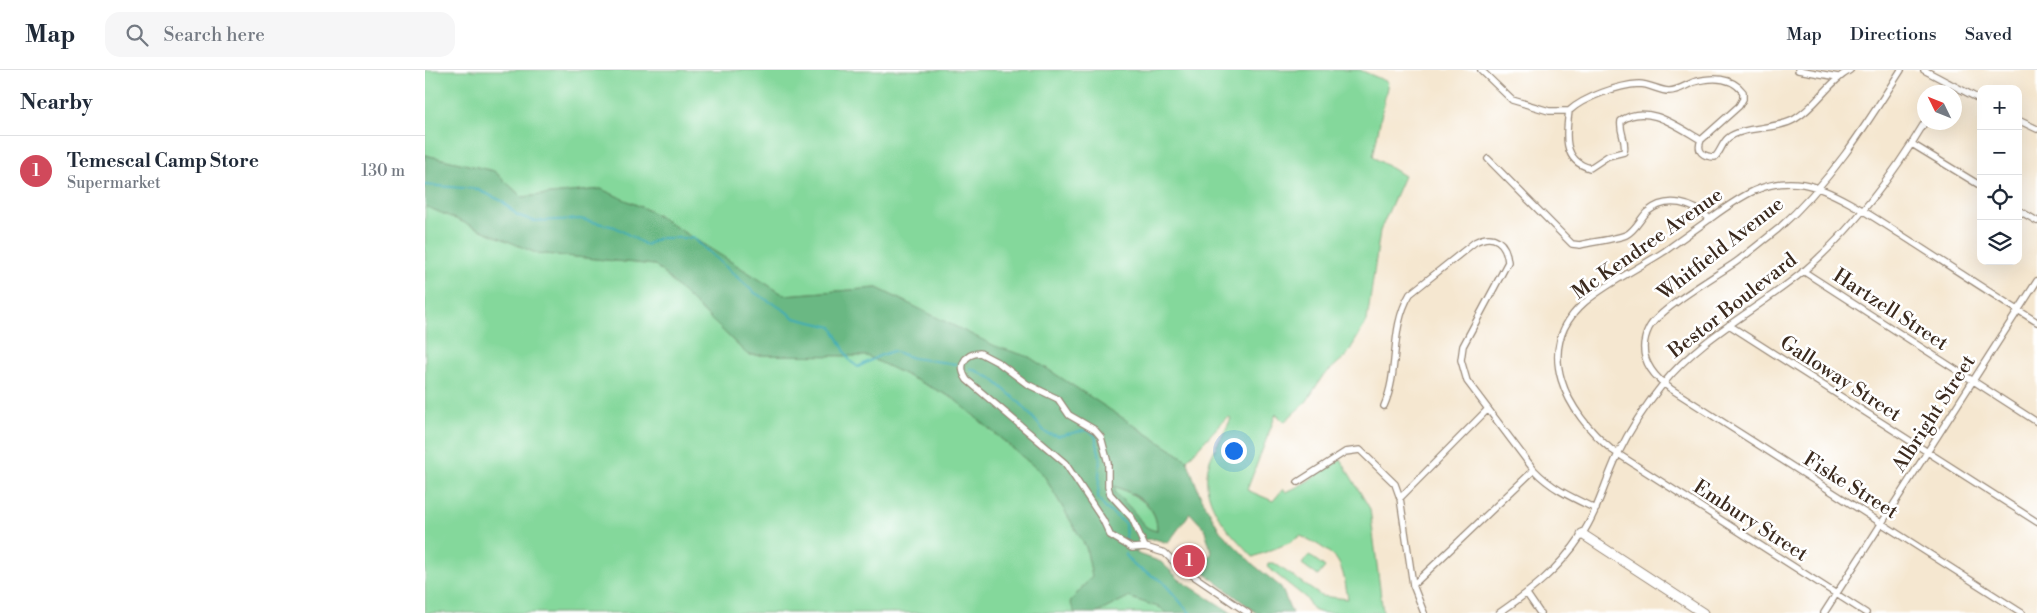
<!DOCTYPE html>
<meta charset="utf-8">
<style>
:root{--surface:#fff;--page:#f6f6f7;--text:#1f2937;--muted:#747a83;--line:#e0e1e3;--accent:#d1495b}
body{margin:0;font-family:"Libre Bodoni",serif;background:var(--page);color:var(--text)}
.controls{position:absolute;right:15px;top:15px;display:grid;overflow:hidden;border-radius:10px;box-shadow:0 5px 20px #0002}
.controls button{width:45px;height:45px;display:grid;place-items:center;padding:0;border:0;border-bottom:1px solid var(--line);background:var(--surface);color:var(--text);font:25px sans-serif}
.compass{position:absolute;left:1492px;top:15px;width:45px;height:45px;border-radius:50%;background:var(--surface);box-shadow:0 5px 20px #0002;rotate:313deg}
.you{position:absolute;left:808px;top:380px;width:18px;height:18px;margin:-12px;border:4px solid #fff;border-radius:50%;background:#1a73e8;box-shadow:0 0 0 8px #1a73e833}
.badge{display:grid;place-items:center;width:32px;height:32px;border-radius:50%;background:var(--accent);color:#fff;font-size:16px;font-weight:700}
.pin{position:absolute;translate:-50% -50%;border:2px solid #fff;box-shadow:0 1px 5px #0006}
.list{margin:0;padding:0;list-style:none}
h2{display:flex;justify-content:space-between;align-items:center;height:65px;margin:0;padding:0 20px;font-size:21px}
h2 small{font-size:16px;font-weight:400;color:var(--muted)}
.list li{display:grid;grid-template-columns:32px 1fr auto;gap:15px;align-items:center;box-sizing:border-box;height:70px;padding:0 20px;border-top:1px solid var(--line)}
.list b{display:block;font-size:19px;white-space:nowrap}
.list p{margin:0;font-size:16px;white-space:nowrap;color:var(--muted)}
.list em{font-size:16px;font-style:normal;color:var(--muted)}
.icon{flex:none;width:28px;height:28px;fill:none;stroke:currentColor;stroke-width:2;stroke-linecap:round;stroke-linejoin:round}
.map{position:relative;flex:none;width:1612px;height:543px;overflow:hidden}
header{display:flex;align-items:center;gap:30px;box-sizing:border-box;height:70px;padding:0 25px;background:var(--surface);border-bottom:1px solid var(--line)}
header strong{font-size:24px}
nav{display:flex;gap:28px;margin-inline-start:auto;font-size:18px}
.search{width:350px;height:45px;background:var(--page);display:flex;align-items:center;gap:12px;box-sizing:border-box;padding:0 18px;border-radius:15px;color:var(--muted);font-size:19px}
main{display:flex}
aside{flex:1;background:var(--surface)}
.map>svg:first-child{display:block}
.green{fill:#84d89b;stroke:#60815c}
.forest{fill:#6bb883;stroke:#537150;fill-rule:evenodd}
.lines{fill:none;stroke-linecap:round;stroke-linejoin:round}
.stream{stroke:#3cacb7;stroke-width:2}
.street-casing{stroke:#988877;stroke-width:8}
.secondary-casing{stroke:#988877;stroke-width:11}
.street{stroke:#fff;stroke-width:5.5}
.secondary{stroke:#fff;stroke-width:9}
.labels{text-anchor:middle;stroke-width:5;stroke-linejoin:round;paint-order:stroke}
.street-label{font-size:20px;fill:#3b2a1e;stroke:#fff}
</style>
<header>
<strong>Map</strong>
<div class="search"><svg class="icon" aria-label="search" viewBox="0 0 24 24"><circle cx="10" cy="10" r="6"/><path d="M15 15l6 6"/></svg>Search here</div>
<nav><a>Map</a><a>Directions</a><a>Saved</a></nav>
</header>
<main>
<aside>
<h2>Nearby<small></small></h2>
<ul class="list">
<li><span class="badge">1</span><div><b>Temescal Camp Store</b><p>Supermarket</p></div><em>130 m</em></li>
</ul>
</aside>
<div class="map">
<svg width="1612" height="543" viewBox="0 0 1612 543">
<rect width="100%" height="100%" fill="#fff"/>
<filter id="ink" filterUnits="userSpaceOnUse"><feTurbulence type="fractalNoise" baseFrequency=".02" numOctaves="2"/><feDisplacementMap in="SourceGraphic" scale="10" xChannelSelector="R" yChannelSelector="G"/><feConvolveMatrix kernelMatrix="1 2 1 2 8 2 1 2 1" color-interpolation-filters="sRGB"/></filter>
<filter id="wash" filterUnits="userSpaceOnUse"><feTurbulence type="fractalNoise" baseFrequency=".0096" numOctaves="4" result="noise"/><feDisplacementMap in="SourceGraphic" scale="20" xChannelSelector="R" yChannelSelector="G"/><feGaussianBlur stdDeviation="1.12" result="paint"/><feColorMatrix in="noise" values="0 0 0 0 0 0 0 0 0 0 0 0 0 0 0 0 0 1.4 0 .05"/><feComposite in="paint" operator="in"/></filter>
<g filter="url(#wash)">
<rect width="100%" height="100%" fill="#f5e7d0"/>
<path class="green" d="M 0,0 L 935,0 L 963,12 L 948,87 L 979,106 L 955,161 L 942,251 L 922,285 L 897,307 L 882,331 L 859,352 L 851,344 L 822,420 L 848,431 L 858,419 L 861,422 C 881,414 898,400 916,390 L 945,439 L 958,543 L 897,543 L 888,540 L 881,528 L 842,497 L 843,493 L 849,493 L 896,526 L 923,529 C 921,518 919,500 912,490 C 905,481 885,469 875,466 L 864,473 L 828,487 C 805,462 775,435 783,397 C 787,380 800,364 806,348 L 802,347 L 762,390 L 604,287 L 570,277 L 452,218 L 359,225 L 225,141 L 176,119 L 97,127 L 69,101 L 0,85 Z
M 0,136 L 111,183 L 230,195 L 323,285 L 442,286 L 528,328 L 618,404 L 661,477 L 667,506 L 645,532 L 651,543 L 0,543 Z
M 689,416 C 710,425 733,435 732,461 C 718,459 716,450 708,441 C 702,434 696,429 690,423 Z
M 884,485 L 900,497 L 893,506 L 877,494 Z
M 703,527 L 736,538 L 741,543 L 672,543 Z"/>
<path class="forest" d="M 0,85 L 69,101 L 97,127 L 176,119 L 225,141 L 359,225 L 452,218 L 570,276 L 604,287 L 762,390 L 775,425 L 795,461 L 830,496 L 856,517 L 867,543 L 832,543 L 773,498 L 787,483 L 779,458 L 765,443 L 743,473 L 730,469 L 716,470 L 711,483 L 736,492 L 755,510 L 807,543 L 741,543 L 736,538 L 703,527 L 672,543 L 650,543 L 645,532 L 667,506 L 661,477 L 618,404 L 528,328 L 442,286 L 323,285 L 230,195 L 111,183 L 0,136 ZM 690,416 C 711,425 733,434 732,461 C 718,459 716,450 708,441 C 702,434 696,429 690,423 Z"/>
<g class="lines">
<path class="stream" d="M 0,115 L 51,119 L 77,131 L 92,145 L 109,151 L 155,149 L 190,157 L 221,175 L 234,168 L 268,168 L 330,223 L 359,240 L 369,248 L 407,257 L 425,291 L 433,297 L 454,286 L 468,281 L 488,288 L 531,294
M 545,298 L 566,308 L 596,334 L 621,363 L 633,366 L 662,360 L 670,365 L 675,387 L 673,428 L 680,438 L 700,453 L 701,470
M 700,484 L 711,497 L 737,511 L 765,543"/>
</g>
</g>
<g filter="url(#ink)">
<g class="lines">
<g class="street-casing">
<path id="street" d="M 1056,0 L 1087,30 L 1124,41 L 1144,41 C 1159,27 1194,15 1214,14 C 1225,14 1234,21 1244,21 C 1253,21 1261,15 1269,12 C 1287,7 1307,7 1318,22 L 1318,29 L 1314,36 L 1276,70 C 1271,82 1279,87 1290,87 C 1296,81 1297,73 1303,68 C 1317,56 1352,60 1370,49 C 1392,36 1403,12 1425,0
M 1373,0 L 1413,7
M 1476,0 C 1440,57 1404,114 1353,159 C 1339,170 1325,182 1311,192 C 1291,206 1234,239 1224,258 C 1211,284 1225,304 1246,319 L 1597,543
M 1499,0 L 1556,30
M 1518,22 L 1524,13
M 1144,41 C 1141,63 1137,91 1165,98 L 1183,86 L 1199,82 C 1202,71 1194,62 1196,51 C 1221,32 1253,57 1276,70
M 1593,50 L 1612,59
M 1487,74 L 1556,116
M 1063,89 L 1147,174 L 1155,175 C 1167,172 1191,169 1201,165 C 1210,161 1215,149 1222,142 C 1242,125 1268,133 1285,149
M 1593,140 L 1612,151
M 1378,201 L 1612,352
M 1304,255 L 1612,452
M 555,283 L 574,293 L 602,314 L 633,329 L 644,345 L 670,360 L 676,367 L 683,393 L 683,417 L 685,424 L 707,448 L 720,477 L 707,478 L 685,465 L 678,450 L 640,393 L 542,310 C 533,297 538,284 555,283 Z
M 959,336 C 975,300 964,259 985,224 L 1050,172 C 1069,162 1081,172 1083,192 L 1038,276 L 1036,290 L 1042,311 L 1109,400 C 1127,419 1148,428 1171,439
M 873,412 L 920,382 L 935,380 L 970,414 L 975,428 L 988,515 L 999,543
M 975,428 L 1062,340
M 720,477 L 740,483 L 751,494 L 823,543
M 988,515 L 1109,400
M 1102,524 L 1115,543
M 1074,543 C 1106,521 1134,499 1156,466 C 1173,441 1180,411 1193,384 C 1205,359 1221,335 1238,314 C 1277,266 1332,240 1379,201 C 1428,159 1467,107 1500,52
M 1399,543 L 1612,211
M 1441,543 L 1187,380 C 1142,343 1106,279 1160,232 C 1184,212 1214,198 1240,181 C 1255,170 1271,159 1286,148 C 1315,127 1341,108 1378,114 C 1408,119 1453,150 1478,166 C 1523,195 1567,224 1612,252"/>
</g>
<g class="secondary-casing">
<path id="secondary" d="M 1157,464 L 1278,543"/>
</g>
<use href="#street" class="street"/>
<use href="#secondary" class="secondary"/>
</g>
</g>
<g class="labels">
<g class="street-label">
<text transform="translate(1222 173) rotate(-35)" y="7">Mc Kendree Avenue</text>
<text transform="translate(1295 178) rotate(-38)" y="7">Whitfield Avenue</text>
<text transform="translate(1307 235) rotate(-38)" y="7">Bestor Boulevard</text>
<text transform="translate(1466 239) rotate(33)" y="7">Hartzell Street</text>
<text transform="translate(1416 308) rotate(33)" y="7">Galloway Street</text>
<text transform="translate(1508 343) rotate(-57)" y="7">Albright Street</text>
<text transform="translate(1426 415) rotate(32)" y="7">Fiske Street</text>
<text transform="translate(1326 450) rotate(33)" y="7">Embury Street</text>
</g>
</g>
</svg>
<div class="controls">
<button>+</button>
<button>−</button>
<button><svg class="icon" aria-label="locate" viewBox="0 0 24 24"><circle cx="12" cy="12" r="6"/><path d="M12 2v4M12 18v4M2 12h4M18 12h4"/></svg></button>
<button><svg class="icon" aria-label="layers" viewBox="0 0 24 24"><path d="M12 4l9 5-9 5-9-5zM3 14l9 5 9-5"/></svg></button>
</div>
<svg class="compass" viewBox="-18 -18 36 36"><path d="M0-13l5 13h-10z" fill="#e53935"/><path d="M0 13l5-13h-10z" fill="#747a83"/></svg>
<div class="you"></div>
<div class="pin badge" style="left:764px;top:491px">1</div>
</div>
</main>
